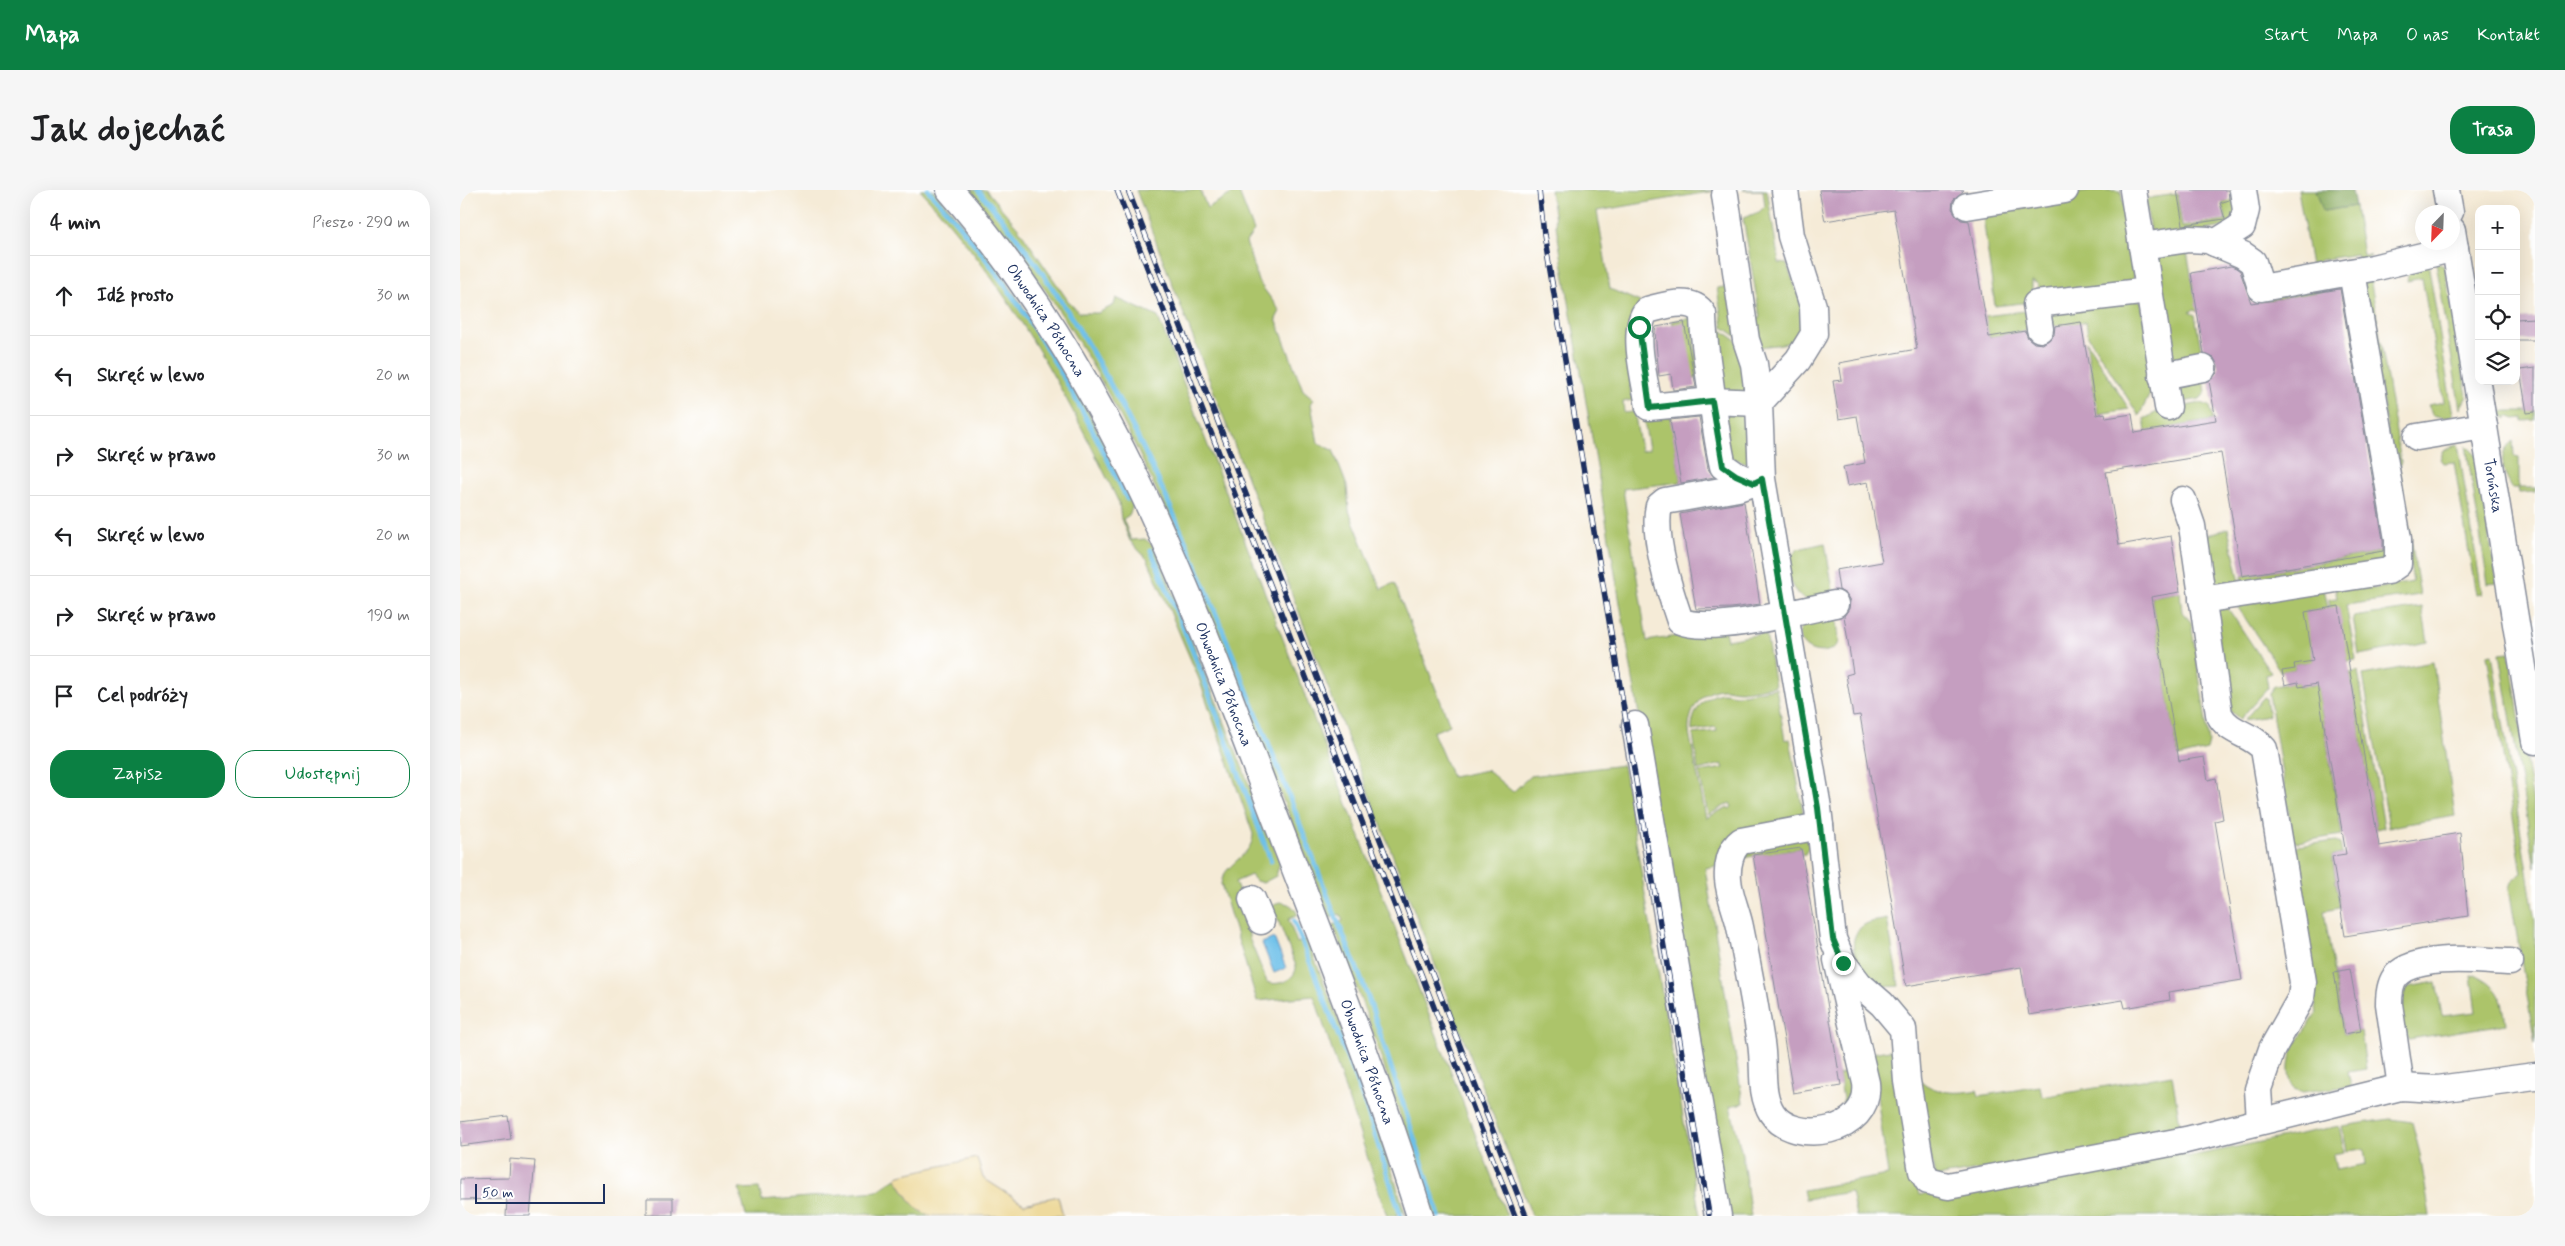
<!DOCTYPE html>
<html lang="pl">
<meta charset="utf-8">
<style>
:root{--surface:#fff;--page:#f6f6f6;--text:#202124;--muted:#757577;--line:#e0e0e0;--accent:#0b8043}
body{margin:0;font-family:Mynerve,sans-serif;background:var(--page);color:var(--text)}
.controls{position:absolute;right:15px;top:15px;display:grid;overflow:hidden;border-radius:10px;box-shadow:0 5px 20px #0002}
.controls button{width:45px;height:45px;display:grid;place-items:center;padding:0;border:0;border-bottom:1px solid var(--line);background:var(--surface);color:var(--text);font:25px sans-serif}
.compass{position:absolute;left:1955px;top:15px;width:45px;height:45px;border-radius:50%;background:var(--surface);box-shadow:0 5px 20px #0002;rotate:203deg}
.scale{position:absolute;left:15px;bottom:12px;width:130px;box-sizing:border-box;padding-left:5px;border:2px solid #1b2f5e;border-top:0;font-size:14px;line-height:18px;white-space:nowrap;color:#1b2f5e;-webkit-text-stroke:4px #fff;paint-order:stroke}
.stop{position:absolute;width:15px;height:15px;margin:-11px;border:4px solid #0b8043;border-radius:50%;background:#fff}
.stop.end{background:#0b8043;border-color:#fff;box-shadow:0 1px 5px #0008}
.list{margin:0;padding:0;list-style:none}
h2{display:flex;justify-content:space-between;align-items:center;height:65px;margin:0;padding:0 20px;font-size:21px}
h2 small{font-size:16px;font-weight:400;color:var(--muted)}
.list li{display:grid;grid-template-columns:32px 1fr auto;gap:15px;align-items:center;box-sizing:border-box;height:80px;padding:0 20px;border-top:1px solid var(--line)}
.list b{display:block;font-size:19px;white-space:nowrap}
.list em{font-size:16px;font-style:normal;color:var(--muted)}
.actions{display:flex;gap:10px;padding:15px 20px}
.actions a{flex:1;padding:11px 0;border:1px solid var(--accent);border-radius:20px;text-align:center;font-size:18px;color:var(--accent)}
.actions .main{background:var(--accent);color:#fff}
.icon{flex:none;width:28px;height:28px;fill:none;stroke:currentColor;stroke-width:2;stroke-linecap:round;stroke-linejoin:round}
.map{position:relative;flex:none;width:2075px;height:1026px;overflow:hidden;border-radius:20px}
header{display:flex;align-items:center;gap:30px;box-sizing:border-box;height:70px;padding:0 25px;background:var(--accent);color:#fff}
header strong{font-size:24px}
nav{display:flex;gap:28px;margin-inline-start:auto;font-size:18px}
.intro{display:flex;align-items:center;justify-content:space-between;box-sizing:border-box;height:120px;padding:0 30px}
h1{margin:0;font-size:35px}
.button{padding:12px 22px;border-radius:20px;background:var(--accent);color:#fff;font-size:18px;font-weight:700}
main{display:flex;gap:30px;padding:0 30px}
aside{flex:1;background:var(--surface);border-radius:20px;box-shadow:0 5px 20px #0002}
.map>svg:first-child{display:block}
.green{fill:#acc46a;stroke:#647a64}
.forest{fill:#89aa5e;stroke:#526c5e}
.sand{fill:#eeda9e;stroke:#84847e}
.water{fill:#6dc0e9;stroke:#4478a4}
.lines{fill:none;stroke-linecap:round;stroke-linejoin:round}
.stream{stroke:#6dc0e9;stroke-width:5}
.building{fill:#c59ec0}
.minor-casing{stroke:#888d9a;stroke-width:29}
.minor{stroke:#fff;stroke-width:26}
.rail-casing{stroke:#1b2f5e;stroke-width:5.5}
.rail{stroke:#fff;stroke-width:4;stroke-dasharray:11;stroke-linecap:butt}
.route{stroke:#0b8043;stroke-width:6}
.labels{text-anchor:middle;stroke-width:4;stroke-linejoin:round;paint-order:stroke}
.street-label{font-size:15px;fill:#1b2f5e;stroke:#fff}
</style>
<header>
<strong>Mapa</strong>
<nav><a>Start</a><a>Mapa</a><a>O nas</a><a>Kontakt</a></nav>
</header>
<div class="intro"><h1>Jak dojechać</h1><a class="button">Trasa</a></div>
<main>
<aside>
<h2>4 min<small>Pieszo · 290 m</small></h2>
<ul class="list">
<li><svg class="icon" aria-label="ahead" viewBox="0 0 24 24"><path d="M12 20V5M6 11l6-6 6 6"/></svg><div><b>Idź prosto</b></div><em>30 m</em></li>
<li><svg class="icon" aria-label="left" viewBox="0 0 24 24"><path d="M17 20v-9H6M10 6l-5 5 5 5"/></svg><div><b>Skręć w lewo</b></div><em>20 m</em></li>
<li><svg class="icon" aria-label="right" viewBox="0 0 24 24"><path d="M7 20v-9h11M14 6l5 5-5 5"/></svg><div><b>Skręć w prawo</b></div><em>30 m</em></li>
<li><svg class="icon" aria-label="left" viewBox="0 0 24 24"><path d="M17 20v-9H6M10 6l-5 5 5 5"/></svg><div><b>Skręć w lewo</b></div><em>20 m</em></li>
<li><svg class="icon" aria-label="right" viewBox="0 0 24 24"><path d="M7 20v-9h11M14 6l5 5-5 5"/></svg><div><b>Skręć w prawo</b></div><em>190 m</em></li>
<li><svg class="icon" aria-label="arrive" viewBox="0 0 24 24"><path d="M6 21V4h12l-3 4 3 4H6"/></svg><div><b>Cel podróży</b></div></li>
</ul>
<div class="actions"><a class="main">Zapisz</a><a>Udostępnij</a></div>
</aside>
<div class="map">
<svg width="2075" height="1026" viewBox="0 0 2075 1026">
<rect width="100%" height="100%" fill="#fff"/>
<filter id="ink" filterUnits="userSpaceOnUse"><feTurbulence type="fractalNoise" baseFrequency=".02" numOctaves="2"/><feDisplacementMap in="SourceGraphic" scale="10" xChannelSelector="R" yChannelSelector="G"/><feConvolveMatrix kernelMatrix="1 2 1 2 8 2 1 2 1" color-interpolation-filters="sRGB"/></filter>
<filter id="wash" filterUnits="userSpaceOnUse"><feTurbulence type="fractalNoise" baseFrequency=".0096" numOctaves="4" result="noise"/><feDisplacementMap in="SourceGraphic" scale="20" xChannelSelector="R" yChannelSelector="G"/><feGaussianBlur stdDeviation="1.12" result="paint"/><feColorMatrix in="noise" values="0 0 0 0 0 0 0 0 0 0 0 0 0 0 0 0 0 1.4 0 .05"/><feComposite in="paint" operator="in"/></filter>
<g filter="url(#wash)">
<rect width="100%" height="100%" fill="#f5ebd7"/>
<path class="green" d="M 460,0 L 474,0 L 536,75 L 618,201 L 674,313 L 669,325 L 663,329 L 671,350 L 685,349 L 695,357 L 820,672 L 816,686 L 803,693 L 796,691 L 791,685 L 775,692 L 789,727 L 789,748 L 807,792 C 818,797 837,789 836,776 L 816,725 L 809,719 L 819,712 C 829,713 834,716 838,725 L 829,729 L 829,731 L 837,753 L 847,749 L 911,914 L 946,1026 L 944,1021 L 936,1023 L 937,1026 L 927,1026 L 854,806 L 797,811 L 761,694 C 763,673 793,667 793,644 L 739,489 L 688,370 L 670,351 L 661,329 L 659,313 C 605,200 546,92 460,0 Z
M 507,0 L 526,0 L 559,39 L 609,112 L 619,123 L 638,123 L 654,115 L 656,108 L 698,127 L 1047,1026 L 973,1026 L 911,837 L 873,735 L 883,731 L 880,724 L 870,728 C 842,657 813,586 785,514 C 715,333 639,146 507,0 Z
M 676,0 L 740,0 L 747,18 L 778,0 L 794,41 L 786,52 L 798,91 L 820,121 L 816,129 L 843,200 L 854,209 L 851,214 L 858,253 L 873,260 L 887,296 L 889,321 L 921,399 L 934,393 L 990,535 L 973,542 L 992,587 L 1027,580 L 1053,602 L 1070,586 L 1163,575 L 1240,1026 L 1072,1026 Z
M 1090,0 L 1255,1 L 1137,21 L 1150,99 L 1180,112 L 1178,194 L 1170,196 L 1171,206 L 1175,208 L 1178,215 L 1173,216 L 1172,210 L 1163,212 L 1164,223 L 1173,222 L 1173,219 L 1178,218 L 1179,223 L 1175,226 L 1181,261 L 1189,259 L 1183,226 L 1210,226 L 1221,292 L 1163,299 L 1187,451 L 1264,438 L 1267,450 L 1306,443 L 1315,496 C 1304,497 1291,501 1280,501 C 1273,501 1267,498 1261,499 C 1239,502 1228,523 1229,542 L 1246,628 L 1268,617 L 1269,619 L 1272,617 L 1270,613 L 1248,625 L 1239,582 L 1264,578 L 1262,574 L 1238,580 L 1233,544 L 1257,541 L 1256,537 L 1232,541 C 1231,523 1243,505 1263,503 C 1268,503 1273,505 1278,505 C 1289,503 1303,500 1316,498 L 1325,550 L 1330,549 L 1345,633 L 1263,675 L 1245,678 L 1283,913 L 1270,916 L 1282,964 L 1291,1026 L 1264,1026 Z
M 1283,0 L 1307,0 L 1319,73 L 1327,74 C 1332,91 1356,139 1335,150 C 1326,155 1311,155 1300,157 L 1289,134 L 1300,127 L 1283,28 L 1299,22 L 1305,16 L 1303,0 Z
M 1638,0 L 1661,1 L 1675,97 L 1580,103 L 1578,94 L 1572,91 L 1572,112 L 1535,116 L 1522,19 Z
M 1760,0 L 1764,12 L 1776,10 L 1783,27 L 1767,36 L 1700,49 L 1690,44 L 1686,11 L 1689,8 L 1717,4 L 1722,37 L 1766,30 Z
M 1838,0 L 1856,0 L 1864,21 L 1895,16 L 1903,65 L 1911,65 L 1899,73 L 1897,64 L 1860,70 L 1854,78 L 1851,76 Z
M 1726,56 L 1738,122 L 1734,120 L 1729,122 L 1735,125 L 1742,165 L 1714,168 L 1709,163 L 1694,65 Z
M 1968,72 L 1993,225 L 1986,228 L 1973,225 L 1968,215 L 1984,212 L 1962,88 L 1947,91 L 1949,82 Z
M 1976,72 L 1985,77 L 2007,206 L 2000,219 Z
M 1910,87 L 1941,272 L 1939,276 L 1960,405 L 1886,415 L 1896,470 L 1888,471 L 1870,418 L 1869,409 L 1877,408 L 1875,396 L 1902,393 L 1914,399 L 1953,392 L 1903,94 Z
M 1877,92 L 1886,93 L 1890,104 L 1932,360 L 1928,369 L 1919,374 L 1784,397 L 1782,386 L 1930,360 L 1886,97 L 1804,111 L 1802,103 Z
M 1271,96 L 1283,151 L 1263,137 L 1257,98 Z
M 1670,108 L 1681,111 L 1695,194 L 1679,226 L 1628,146 L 1626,132 L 1583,138 L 1581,119 Z
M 1573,120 L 1576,139 L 1529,147 L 1525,126 Z
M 1231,128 L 1241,202 L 1239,188 L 1233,189 L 1212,131 Z
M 1260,139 L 1283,155 L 1289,203 L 1260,206 L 1253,143 Z
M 1626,151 L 1669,219 L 1638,224 Z
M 1743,185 L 1746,202 L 1740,209 L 1717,213 C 1717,189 1722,191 1743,185 Z
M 1741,213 L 1750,216 L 1753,230 L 1686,242 L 1684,229 L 1699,221 Z
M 1261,220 L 1286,223 L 1294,275 L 1269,267 Z
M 2037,221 L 2075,221 L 2075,230 L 2063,231 L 2063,228 L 2055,229 L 2047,226 L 2047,229 Z
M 2053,251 L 2054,266 L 2059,267 L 2059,298 L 2075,298 L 2075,302 L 2059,303 L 2058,298 L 2052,298 C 2043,283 2036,264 2053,251 Z
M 1998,254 L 2022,404 L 2016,405 L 1994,272 L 1983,273 L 1980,269 L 1984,260 Z
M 2006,255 L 2016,265 L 2037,393 L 2028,394 Z
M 1768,338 L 1781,397 L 1763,399 L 1750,380 L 1745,346 Z
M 1365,353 L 1373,400 L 1370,404 L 1348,410 C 1332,404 1325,386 1329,368 L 1338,359 Z
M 1864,398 L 1868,418 L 1846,422 L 1854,475 L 1850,476 L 1849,472 L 1835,474 L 1835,479 L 1821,482 L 1775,413 Z
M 1720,402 L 1722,422 L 1731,432 L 1749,552 L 1747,560 L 1718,567 L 1691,407 Z
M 1765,414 L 1811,483 L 1806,485 L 1808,498 L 1780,529 L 1771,522 L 1754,423 Z
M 1962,417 L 1968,452 L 1899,465 L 1893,427 Z
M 1374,426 L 1377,429 L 1379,453 C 1364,473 1325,456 1345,430 Z
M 2049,462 L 2075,626 L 2075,678 L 2040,463 Z
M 2032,464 L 2075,731 L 2075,853 L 2049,698 L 2051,692 L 2062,683 L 2027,465 Z
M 1973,472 L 1995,626 L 1929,637 L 1903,485 Z
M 1898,481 L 1924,637 L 1916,639 L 1890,483 Z
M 1838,492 L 1839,497 L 1853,495 L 1857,492 L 1882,645 L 1838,652 L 1833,650 L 1809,504 L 1814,496 Z
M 1804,507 L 1806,508 L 1809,526 L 1784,530 Z
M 1345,644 L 1349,657 L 1345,664 L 1342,665 L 1340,658 L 1276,669 L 1277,663 Z
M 1876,651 L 1880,653 L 1882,664 L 1872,666 L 1880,718 L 1864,721 L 1884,844 L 1901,841 L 1906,879 L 1888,882 L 1891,896 L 1843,902 L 1834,899 C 1819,868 1840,849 1857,823 L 1830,660 L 1837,656 Z
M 1427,729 L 1439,796 C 1430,797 1420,797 1413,791 C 1397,779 1383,749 1404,735 C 1410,731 1420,731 1427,729 Z
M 2015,785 C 2041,798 2042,807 2046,834 L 1949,849 C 1937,825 1935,821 1947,797 L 1976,792 L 1982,826 L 2016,822 L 2011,786 Z
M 1435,859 L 1453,977 L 1459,1005 L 1723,956 L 1727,967 L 1879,936 L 1884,962 L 1873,964 L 1876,980 L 1906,974 L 1904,959 L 1887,961 L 1882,936 L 1930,929 L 1952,932 L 1960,964 L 1970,1026 L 1396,1026 L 1391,1002 L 1345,1009 L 1343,1000 L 1428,985 L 1411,863 Z
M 1384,883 L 1393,888 L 1398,895 L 1385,922 L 1379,884 Z
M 1453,884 C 1470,903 1493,905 1517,900 L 1519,906 L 1580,896 L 1582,907 L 1712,885 L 1722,947 L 1475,987 Z
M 436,988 L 452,1013 L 460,1021 L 471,1026 L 420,1026 L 408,1023 L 372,1026 L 286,1026 L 279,999 L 299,998 L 302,1011 L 417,1001 Z"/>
<path class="forest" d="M 1856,0 L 1892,0 L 1895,16 L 1863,21 Z"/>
<path class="sand" d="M 517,968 L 523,988 L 564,1014 L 598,1006 L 603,1026 L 471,1026 L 460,1021 L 452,1013 L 436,988 L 440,985 Z"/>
<path class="water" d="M 814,748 L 826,778 L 814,783 L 802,753 Z"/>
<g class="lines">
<path class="stream" d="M 468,0 C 552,90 614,198 667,309
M 518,0 C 647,148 718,329 790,508 C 820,580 847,653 875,725 C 889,760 905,795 916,831 C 937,896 959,961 979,1026
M 691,360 L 740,479 L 811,671
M 834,731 L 905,914 L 941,1026"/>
</g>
<g id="blocks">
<path class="building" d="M 1359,0 L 1504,0 L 1493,10 L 1492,19 L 1501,30 L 1509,31 L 1529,147 L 1565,141 L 1568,148 L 1574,153 L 1583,154 L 1594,145 L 1595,136 L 1621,132 L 1637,225 L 1645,223 L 1646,228 L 1672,224 L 1675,243 L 1756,230 L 1749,191 L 1757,183 L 1758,176 L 1754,168 L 1744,164 L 1731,83 L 1771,76 L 1776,78 L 1780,81 L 1791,113 L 1880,99 L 1923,350 L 1923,361 L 1782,386 L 1761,263 L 1646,282 L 1659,355 L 1711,346 L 1720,402 L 1691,407 L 1719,571 L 1744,567 L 1748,590 L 1756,588 L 1763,629 L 1755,631 L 1782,790 L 1709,802 L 1710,810 L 1665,818 L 1663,810 L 1569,825 L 1561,777 L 1446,796 L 1400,525 L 1393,526 L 1386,485 L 1393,483 L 1384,426 L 1389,419 L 1390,411 L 1386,404 L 1379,400 L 1376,380 L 1422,372 L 1408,292 L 1387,296 L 1383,277 L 1405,273 L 1397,226 L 1379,229 L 1373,191 L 1382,190 L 1379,173 L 1457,159 L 1434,20 L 1365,31 Z
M 1717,0 L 1768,0 L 1769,10 L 1760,13 L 1765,29 L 1723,35 Z
M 2075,128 L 2075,150 L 2056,150 L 2056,129 Z
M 1224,132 L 1236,197 L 1213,200 L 1211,184 L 1199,186 L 1195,142 L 1196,137 Z
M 2075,178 L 2075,222 L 2067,223 L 2060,180 Z
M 1239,227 L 1248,279 L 1254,287 L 1221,293 L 1210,230 Z
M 1284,312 L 1300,414 L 1271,418 L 1236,419 L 1220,324 Z
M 1879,416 L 1919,656 L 2000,643 L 2008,726 L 1885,746 L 1872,666 L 1886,664 L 1857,494 L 1839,497 L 1838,492 L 1825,495 L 1822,481 L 1835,479 L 1834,474 L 1853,471 L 1845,422 Z
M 1341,658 L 1381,895 L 1333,903 L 1293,665 Z
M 1890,779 L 1901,841 L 1884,844 L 1874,782 Z
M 48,926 L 51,949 L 0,956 L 0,932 Z
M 50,969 L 75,971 L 70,1026 L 46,1026 L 47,1009 L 0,1010 L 0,989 L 49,988 Z
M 187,1008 L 213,1008 L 213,1025 L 187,1025 Z"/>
</g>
</g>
<g filter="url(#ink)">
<use href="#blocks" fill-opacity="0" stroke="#888d9a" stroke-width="1"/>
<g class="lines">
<g class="minor-casing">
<g id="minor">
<path id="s1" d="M 490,0 C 648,181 728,397 812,619 C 864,754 917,888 960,1026"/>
<path d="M 1325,0 L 1331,46 L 1353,116 L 1354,144 L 1338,170 L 1299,213 L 1302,289 L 1358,618 L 1373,749 L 1383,773 L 1399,794 L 1422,814 L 1443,839 L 1447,891 L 1462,981 L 1468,991 L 1488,996 L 1726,950 L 1941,897 L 1978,899 L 2075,886"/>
<path d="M 1673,0 L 1708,217"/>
<path d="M 1986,0 L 1990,22"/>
<path d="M 1265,5 L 1286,150 L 1294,174 L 1299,213 L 1252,211 L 1189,217 C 1186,193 1170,140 1187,120 C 1204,116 1232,106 1243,124 C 1243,150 1248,174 1251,199 C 1254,225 1257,250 1263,276 L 1276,285 L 1294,293"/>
<path d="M 1507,16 L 1605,0"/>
<path id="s2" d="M 1992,40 L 2075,551"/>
<path d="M 1755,53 L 1782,36 L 1786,20 L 1783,0"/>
<path d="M 1682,56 L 1729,49 L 1748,50 L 1783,65 L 1793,72 L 1801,98 L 1913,78 L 1995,58"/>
<path d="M 1580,139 L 1576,114 L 1689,101"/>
<path d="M 1702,186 L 1743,178"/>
<path d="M 1957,247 L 2024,236"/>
<path d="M 1298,291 L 1278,298 L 1205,311 L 1199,316 C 1192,345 1210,402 1220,431 C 1249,444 1341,421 1375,414"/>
<path d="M 1723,310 L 1732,336 L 1759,524 C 1769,544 1791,543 1804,559 L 1843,792 L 1841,808 L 1812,859 L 1798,899 L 1800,931"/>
<path d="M 1742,410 L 1928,381 L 1938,374 L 1938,349 L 1892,82"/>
<path d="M 1175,535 L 1258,1026"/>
<path d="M 1360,636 L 1281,651 C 1270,659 1267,676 1268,689 C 1269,705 1277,722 1280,737 C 1288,776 1295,814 1301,853 C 1305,877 1299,902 1312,923 C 1333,956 1412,944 1406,893 L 1377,770"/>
<path d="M 792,709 L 801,731"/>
<path d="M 1941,897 L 1929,814 C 1929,805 1930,792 1937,785 C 1959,763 2021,771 2050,772"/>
</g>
</g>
<use href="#minor" class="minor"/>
<g class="rail-casing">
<path id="rail" d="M 657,0 L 1055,1026
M 668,0 L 1066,1026
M 1079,0 L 1084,45 L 1249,1024"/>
</g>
<use href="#rail" class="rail"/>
</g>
</g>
<g class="lines" filter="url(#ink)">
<path class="route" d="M 1179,137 L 1190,218 L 1252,211 L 1263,276 L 1276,285 L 1294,293 L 1302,289 L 1358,618 L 1373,749 L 1383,773"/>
</g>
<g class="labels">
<g class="street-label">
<text dy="5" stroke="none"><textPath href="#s1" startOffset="162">Obwodnica Północna</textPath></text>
<text dy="5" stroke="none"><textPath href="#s2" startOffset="259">Toruńska</textPath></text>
<text dy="5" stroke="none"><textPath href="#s1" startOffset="568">Obwodnica Północna</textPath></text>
<text dy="5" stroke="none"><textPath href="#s1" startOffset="972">Obwodnica Północna</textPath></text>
</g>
</g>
</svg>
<div class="controls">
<button>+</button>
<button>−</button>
<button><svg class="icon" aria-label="locate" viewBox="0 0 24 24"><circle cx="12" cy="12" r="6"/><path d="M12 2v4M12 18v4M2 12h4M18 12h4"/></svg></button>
<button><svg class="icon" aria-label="layers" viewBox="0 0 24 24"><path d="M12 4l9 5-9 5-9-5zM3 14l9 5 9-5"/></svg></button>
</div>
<svg class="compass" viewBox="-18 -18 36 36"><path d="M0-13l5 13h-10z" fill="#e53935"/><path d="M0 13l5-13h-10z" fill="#757577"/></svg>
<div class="scale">50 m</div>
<div class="stop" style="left:1179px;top:137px"></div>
<div class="stop end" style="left:1383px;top:773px"></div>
</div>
</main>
